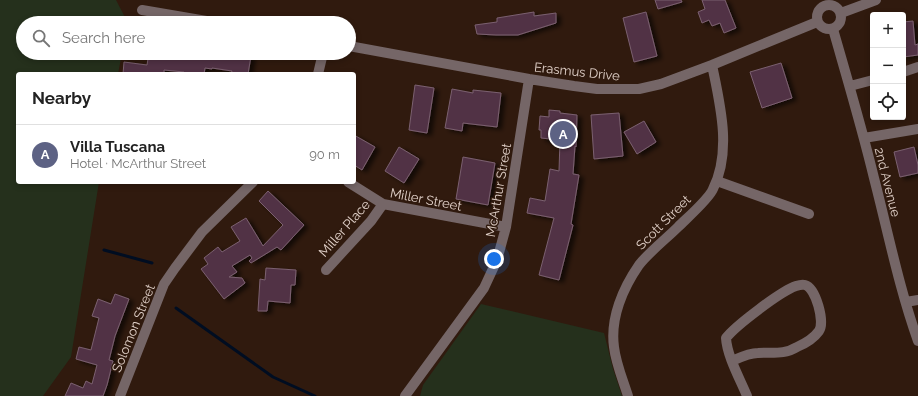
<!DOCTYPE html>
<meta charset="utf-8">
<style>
:root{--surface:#fff;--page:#f6f6f6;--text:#222;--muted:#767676;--line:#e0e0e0;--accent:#5d6284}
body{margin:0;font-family:Raleway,sans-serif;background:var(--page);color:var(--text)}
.controls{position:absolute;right:12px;top:12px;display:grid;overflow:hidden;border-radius:4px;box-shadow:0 2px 6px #0003}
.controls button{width:36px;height:36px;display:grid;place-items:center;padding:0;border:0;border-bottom:1px solid var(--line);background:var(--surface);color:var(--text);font:20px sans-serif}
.you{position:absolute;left:494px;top:259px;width:14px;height:14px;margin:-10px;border:3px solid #fff;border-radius:50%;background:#1a73e8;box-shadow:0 0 0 6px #1a73e833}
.badge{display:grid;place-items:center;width:26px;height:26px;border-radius:50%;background:var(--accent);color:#fff;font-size:13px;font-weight:700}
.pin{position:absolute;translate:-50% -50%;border:2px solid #fff;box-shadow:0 1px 4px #0006}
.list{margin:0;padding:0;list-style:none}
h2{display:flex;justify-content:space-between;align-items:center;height:52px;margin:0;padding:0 16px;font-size:17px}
h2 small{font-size:13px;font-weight:400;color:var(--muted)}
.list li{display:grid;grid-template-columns:26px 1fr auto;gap:12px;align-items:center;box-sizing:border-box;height:60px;padding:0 16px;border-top:1px solid var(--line)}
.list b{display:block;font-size:15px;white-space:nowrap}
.list p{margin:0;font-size:13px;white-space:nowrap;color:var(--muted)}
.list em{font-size:13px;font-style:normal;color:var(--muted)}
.icon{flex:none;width:22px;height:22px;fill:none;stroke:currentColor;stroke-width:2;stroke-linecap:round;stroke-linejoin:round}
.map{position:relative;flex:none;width:918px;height:396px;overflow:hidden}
.search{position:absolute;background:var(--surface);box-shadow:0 2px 6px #0003;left:16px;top:16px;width:340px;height:44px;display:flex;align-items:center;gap:10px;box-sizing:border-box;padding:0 14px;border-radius:22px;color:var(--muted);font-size:15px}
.panel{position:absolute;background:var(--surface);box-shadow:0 2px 6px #0003;left:16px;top:72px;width:340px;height:112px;border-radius:4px}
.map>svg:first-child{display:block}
.green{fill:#25301c}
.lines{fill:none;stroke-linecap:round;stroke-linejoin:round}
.stream{stroke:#000d21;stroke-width:3}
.building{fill:#513345;stroke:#7b6070;filter:url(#shadow)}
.minor{stroke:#756667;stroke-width:10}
.labels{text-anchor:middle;stroke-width:3;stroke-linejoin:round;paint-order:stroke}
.street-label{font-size:13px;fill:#e1d1c9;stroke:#301a0e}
</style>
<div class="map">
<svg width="918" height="396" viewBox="0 0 918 396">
<defs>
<filter id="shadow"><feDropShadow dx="4.5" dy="2.5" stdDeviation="2" flood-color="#0009"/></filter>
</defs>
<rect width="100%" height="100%" fill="#301a0e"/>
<path class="green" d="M 0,0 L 116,0 L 128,23 L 23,23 L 23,53 L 122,53 L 118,74 L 18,74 L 18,182 L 99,182 L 71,357 L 43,396 L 0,396 Z
M 481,304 L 604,333 L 613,369 L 622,396 L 420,396 L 423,385 Z"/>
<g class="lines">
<path class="stream" d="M 104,250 L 152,263
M 176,308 L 273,377 L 315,396"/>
</g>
<path class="building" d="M 655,0 L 681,0 L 682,2 L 658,9 Z
M 702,0 L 725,0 L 736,28 L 724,33 L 720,23 L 712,26 L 709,20 L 702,23 L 698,12 L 705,9 Z
M 534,12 L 534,16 L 556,13 L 556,23 L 518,35 L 496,35 L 477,34 L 475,25 L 497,22 L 497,18 Z
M 646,12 L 657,56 L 634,62 L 623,18 Z
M 913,21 L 915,45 L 918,44 L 918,55 L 903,57 L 903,22 Z
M 149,53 L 196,53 L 226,57 L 226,53 L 232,53 L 251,56 L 248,74 L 231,74 L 232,71 L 212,68 L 212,69 L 205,68 L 204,74 L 183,74 L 184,72 L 164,70 L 164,74 L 153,73 L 153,74 L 123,74 L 124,62 L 147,65 Z
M 781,63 L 792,98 L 762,108 L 750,72 Z
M 415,85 L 434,88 L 427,133 L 409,130 Z
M 452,89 L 473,93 L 473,90 L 501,93 L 497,127 L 463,123 L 462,131 L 445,128 Z
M 549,110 L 560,111 L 560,113 L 577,115 L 576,147 L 575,146 L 573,174 L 579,175 L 571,224 L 573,225 L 559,280 L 539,275 L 554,218 L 527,213 L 530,198 L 545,201 L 550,169 L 559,171 L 560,140 L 541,138 L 541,130 L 539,130 L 540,116 L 549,117 Z
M 619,113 L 623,156 L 594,159 L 591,115 Z
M 644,121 L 656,142 L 637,154 L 624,132 Z
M 354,135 L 375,147 L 362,170 L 354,165 Z
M 399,147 L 419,159 L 404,183 L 385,171 Z
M 914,147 L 918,165 L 918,173 L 900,177 L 894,152 Z
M 463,157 L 495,163 L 488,205 L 456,199 Z
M 268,191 L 304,225 L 281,250 L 277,247 L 251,263 L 249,261 L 252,258 L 250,255 L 232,266 L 237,272 L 229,277 L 242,278 L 245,283 L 224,299 L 201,269 L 208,264 L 204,258 L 218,247 L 222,252 L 240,241 L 231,227 L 246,218 L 263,246 L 283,225 L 259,201 Z
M 266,268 L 296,270 L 295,285 L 291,285 L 290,303 L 268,301 L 267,311 L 258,311 L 260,279 L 265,280 Z
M 115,294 L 129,299 L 115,336 L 109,360 L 113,361 L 107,385 L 103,396 L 65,396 L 71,383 L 83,388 L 86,381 L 92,384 L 97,365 L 76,359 L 79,347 L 91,350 L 99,318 L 92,316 L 98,299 L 111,304 Z"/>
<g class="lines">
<path class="minor" d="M817 17a12 12 0 1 1 24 0a12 12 0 1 1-24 0Z
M 142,10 L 218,23
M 841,13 L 876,0
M 833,29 C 847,78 862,128 874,178 C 888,232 899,288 918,341
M 349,46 L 529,79 L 574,86 L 597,89 L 639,89 L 661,84 L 712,65 L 817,22
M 903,72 L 918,67
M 318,74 L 323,53
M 850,86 L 873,80
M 864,138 L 918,129
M 717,181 L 809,214
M 348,182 L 383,204 L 506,227
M 326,270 L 371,221 L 383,204
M 906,302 L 918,300
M 732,361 C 741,357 749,353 758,353 C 772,352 784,355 797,347 C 804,344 814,338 819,331 C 825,322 816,288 805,285 C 802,284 799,285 796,286 C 781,291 735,326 726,338 C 727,356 740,379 747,396
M 120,396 L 164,284 L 175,268 L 202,232 L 253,182
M 405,396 L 484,288 L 497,260 L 506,227 L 529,79
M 628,396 C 623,380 616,364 614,347 C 610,318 623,288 639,265 C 648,253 667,238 678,227 C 687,218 709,199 713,189 C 732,151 720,104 712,65"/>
</g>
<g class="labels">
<g class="street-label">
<text transform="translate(577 71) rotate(6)" y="5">Erasmus Drive</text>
<text transform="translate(888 182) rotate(76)" y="5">2nd Avenue</text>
<text transform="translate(498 190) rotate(-80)" y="5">McArthur Street</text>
<text transform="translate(426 199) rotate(11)" y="5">Miller Street</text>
<text transform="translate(663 222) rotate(-45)" y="5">Scott Street</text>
<text transform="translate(344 228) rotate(-49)" y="5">Miller Place</text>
<text transform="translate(133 328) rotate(-68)" y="5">Solomon Street</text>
</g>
</g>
</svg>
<div class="controls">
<button>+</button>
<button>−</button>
<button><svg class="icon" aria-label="locate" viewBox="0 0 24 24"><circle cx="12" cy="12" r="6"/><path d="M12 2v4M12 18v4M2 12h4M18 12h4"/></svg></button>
</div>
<div class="you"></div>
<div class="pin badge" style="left:563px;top:134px">A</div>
<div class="search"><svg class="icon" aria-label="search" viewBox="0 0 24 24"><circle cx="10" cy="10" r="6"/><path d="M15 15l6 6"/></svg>Search here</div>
<section class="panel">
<h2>Nearby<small></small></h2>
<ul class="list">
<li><span class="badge">A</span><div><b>Villa Tuscana</b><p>Hotel · McArthur Street</p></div><em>90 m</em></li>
</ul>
</section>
</div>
